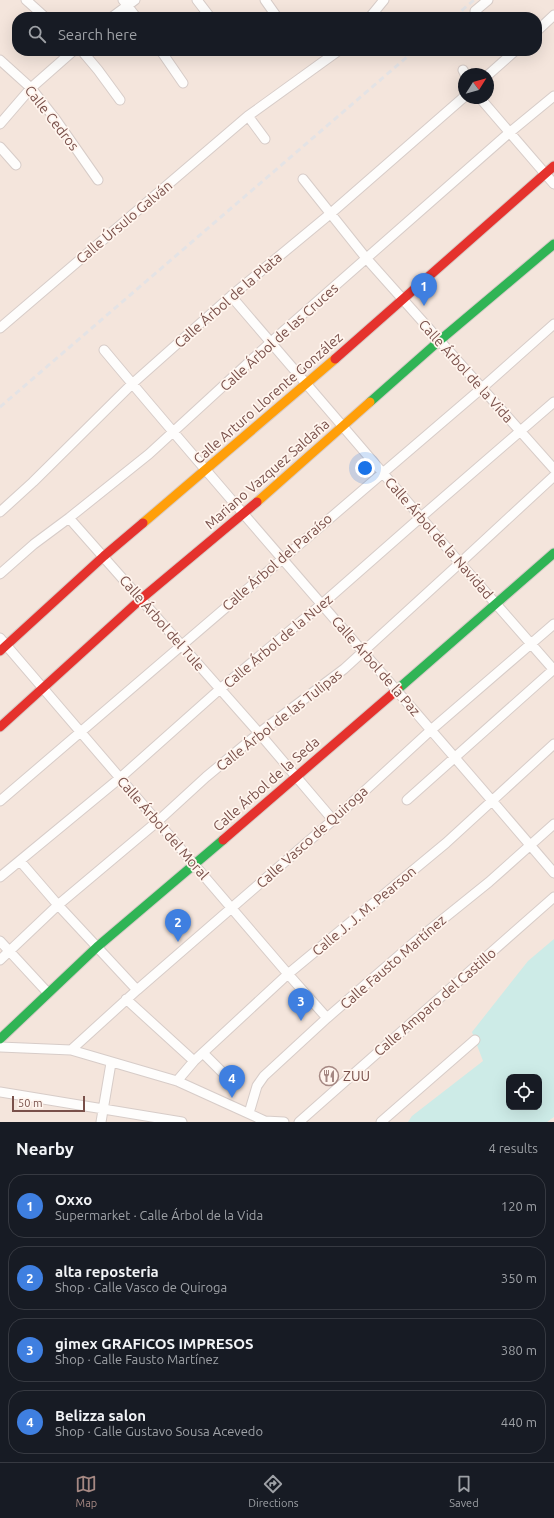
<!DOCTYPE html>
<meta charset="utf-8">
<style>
:root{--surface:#171b24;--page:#242831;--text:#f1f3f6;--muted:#9ea1a6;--line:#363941;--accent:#a58883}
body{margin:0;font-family:Ubuntu,sans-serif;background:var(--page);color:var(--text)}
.controls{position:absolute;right:12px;bottom:12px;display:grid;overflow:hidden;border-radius:8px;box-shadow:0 4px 16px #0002}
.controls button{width:36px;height:36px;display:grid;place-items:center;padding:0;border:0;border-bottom:1px solid var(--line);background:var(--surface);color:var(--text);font:20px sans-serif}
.compass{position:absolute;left:458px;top:68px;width:36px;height:36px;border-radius:50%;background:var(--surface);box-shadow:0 4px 16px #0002;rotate:53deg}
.scale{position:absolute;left:12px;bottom:10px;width:73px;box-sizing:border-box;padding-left:4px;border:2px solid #79504a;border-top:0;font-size:11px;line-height:14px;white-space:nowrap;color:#79504a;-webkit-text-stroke:3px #fff5ee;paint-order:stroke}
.you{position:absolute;left:365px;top:468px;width:14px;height:14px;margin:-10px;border:3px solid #fff;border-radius:50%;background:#1a73e8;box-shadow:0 0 0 6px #1a73e833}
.badge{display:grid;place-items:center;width:26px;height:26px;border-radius:50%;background:var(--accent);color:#fff;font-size:13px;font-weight:700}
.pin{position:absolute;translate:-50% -33px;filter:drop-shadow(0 1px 2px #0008)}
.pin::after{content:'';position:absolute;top:21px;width:14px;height:12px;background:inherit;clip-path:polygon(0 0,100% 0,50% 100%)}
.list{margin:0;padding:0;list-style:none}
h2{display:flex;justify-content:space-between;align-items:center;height:52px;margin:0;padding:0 16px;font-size:17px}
h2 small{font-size:13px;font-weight:400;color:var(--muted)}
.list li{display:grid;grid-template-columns:26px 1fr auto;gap:12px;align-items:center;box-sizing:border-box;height:64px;margin:0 8px 8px;padding:0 8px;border:1px solid var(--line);border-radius:16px}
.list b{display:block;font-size:15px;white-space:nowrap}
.list p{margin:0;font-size:13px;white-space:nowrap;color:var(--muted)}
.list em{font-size:13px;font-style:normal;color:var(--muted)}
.icon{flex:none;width:22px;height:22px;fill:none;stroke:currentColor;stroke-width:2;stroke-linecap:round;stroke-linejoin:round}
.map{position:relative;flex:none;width:554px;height:1122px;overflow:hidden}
.search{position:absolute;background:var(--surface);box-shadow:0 4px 16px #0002;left:12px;right:12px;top:12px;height:44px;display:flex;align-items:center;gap:10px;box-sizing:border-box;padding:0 14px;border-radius:16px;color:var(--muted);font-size:15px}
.sheet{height:340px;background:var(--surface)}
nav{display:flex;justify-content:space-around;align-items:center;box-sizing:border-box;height:56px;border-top:1px solid var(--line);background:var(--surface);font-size:11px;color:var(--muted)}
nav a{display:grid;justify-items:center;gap:2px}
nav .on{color:var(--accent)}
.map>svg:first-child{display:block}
.residential{fill:#f4e5dc;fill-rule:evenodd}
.water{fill:#cdebe7;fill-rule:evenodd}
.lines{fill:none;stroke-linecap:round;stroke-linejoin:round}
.street-casing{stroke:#d7ccc8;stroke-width:11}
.fast-casing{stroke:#d8ccc8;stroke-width:11}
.slow-casing{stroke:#d8ccc8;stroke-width:11}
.jam-casing{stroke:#d8ccc8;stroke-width:11}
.street{stroke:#fefdfc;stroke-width:9}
.fast{stroke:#30b455;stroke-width:9}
.slow{stroke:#ff9f0a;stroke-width:9}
.jam{stroke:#e5322d;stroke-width:9}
.rail{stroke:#e4e3e5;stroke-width:3;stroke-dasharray:6 4;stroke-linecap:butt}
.labels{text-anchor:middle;stroke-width:3.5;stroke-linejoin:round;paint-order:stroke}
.street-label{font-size:14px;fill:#79504a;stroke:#fff5ee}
.poi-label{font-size:14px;fill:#79504a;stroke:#fff5ee;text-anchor:start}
</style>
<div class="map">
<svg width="554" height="1122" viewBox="0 0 554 1122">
<rect width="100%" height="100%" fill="#f8f1ec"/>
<path class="residential" d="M 0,0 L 554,0 L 554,1122 L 0,1122 ZM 17,17 L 537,17 L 537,51 L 17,51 ZM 464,74 L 488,74 L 488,98 L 464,98 ZM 509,1077 L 539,1077 L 539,1107 L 509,1107 Z"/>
<path class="water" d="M 554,939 L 554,1117 L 547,1122 L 408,1122 L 412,1116 L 483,1061 L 472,1032 L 528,961 ZM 509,1077 L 539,1077 L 539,1107 L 509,1107 Z"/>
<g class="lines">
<g class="street-casing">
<path id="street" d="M 26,0 L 45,17
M 123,0 L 136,17
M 197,0 L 210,17
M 265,0 L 277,17
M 475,11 L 488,0
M 112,17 L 135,0
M 370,17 L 384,0
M 537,31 L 554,15
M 82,51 L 98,70 L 120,100
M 161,51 L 183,83
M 0,60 L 31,88 L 56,120 L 98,180
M 463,70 L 465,74
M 488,75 L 515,51
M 480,98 L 554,184
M 248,116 L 265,139
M 0,124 L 31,88 L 73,51
M 0,147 L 16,165
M 303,179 L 366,258 L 554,469
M 231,296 L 460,563 L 554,670
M 0,328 L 248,116 L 338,51
M 104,350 C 251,526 405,698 554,873
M 0,512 L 33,482 L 132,384 L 231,296 L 330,214 L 464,97
M 69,518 L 259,733 L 333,820
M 0,574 L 34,544 L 69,518 L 149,454 L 271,342 L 509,133 L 554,96
M 0,638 L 288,974 L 327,1018
M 407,800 L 554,669
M 0,801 L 482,388 L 554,324
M 20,861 L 58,905 L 137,990
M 0,877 L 120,778 L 220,689 L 322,604 L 421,517 L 554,402
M 0,941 L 48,993
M 0,960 L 58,905 L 158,821 L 206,777 L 259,733 L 344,669 L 460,563 L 554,476
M 126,999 L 194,1061
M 0,1047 L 71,1050 L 177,1081 L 265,1121 L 284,1122
M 71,1050 L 137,990 L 333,820 L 431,730 L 554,624
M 203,1053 L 225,1075
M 177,1081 L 194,1061 L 288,974 L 446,843 L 554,744
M 0,1092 L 182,1122
M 249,1113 L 257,1086 L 264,1076 L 327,1018 L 417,940 L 489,882 L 554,824
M 101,1122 L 111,1063
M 299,1122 L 554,897
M 381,1122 L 475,1040"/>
</g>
<g class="fast-casing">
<path id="fast" d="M 370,402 L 439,341 L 554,244
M 398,689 L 554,553
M 0,1039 L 97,947 L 223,840"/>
</g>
<g class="slow-casing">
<path id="slow" d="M 257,502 L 370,402
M 143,523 L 335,359"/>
</g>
<g class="jam-casing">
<path id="jam" d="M 335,359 L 554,166
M 0,651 L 104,556 L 143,523
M 0,727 L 141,599 L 257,502
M 223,840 L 398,689"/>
</g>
<use href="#street" class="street"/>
<use href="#fast" class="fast"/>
<use href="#slow" class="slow"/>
<use href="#jam" class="jam"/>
<path class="rail" d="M 454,17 L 474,0
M 0,407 L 414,51"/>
</g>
<defs>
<g id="restaurant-ring" transform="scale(1)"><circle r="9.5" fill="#fff5ee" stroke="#a58883" stroke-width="1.5"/><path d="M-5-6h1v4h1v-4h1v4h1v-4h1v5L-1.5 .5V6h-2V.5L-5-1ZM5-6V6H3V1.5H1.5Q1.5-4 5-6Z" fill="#a58883"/></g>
</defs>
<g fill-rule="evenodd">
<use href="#restaurant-ring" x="329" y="1076"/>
</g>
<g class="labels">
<g class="street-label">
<text transform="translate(52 118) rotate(52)" y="5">Calle Cedros</text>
<text transform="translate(124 222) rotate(-40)" y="5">Calle Úrsulo Galván</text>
<text transform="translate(228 300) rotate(-41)" y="5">Calle Árbol de la Plata</text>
<text transform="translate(279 337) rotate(-42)" y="5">Calle Árbol de las Cruces</text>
<text transform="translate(466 371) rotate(48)" y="5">Calle Árbol de la Vida</text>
<text transform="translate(268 398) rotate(-41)" y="5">Calle Arturo Llorente González</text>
<text transform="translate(267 474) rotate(-41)" y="5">Mariano Vazquez Saldaña</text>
<text transform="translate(439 538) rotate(49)" y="5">Calle Árbol de la Navidad</text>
<text transform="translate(277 562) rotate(-41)" y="5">Calle Árbol del Paraíso</text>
<text transform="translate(162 623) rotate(49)" y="5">Calle Árbol del Tule</text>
<text transform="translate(278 641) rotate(-40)" y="5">Calle Árbol de la Nuez</text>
<text transform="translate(376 666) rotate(49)" y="5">Calle Árbol de la Paz</text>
<text transform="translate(279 720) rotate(-38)" y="5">Calle Árbol de las Tulipas</text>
<text transform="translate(266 784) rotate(-41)" y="5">Calle Árbol de la Seda</text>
<text transform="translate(163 828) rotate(49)" y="5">Calle Árbol del Moral</text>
<text transform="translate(312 837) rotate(-42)" y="5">Calle Vasco de Quiroga</text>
<text transform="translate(364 911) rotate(-40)" y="5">Calle J. J. M. Pearson</text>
<text transform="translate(393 962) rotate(-41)" y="5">Calle Fausto Martínez</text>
<text transform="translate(435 1002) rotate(-41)" y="5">Calle Amparo del Castillo</text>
</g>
<g class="poi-label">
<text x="343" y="1081">ZUU</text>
</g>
</g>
</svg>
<div class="controls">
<button><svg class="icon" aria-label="locate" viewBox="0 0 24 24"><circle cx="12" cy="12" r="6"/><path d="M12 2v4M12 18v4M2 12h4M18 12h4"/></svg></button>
</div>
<svg class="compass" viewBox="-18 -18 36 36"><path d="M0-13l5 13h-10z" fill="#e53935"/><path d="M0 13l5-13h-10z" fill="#9ea1a6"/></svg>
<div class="scale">50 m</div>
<div class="you"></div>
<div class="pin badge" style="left:424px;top:306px;background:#3f7fe0">1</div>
<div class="pin badge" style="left:178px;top:942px;background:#3f7fe0">2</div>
<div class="pin badge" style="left:301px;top:1021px;background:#3f7fe0">3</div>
<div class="pin badge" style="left:232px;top:1098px;background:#3f7fe0">4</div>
<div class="search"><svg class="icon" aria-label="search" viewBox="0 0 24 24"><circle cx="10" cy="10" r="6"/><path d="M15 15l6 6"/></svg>Search here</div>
</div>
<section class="sheet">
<h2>Nearby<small>4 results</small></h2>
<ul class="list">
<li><span class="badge" style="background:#3f7fe0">1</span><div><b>Oxxo</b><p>Supermarket · Calle Árbol de la Vida</p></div><em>120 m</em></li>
<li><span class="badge" style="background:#3f7fe0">2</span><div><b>alta reposteria</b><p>Shop · Calle Vasco de Quiroga</p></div><em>350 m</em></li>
<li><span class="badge" style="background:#3f7fe0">3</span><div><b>gimex GRAFICOS IMPRESOS</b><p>Shop · Calle Fausto Martínez</p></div><em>380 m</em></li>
<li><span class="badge" style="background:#3f7fe0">4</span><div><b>Belizza salon</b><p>Shop · Calle Gustavo Sousa Acevedo</p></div><em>440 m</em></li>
</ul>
</section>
<nav>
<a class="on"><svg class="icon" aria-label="map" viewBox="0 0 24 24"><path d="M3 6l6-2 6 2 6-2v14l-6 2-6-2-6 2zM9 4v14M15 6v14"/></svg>Map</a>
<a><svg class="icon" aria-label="directions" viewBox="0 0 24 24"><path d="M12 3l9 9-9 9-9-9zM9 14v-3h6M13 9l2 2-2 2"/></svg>Directions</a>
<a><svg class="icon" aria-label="saved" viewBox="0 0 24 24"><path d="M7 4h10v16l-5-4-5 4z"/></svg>Saved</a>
</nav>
